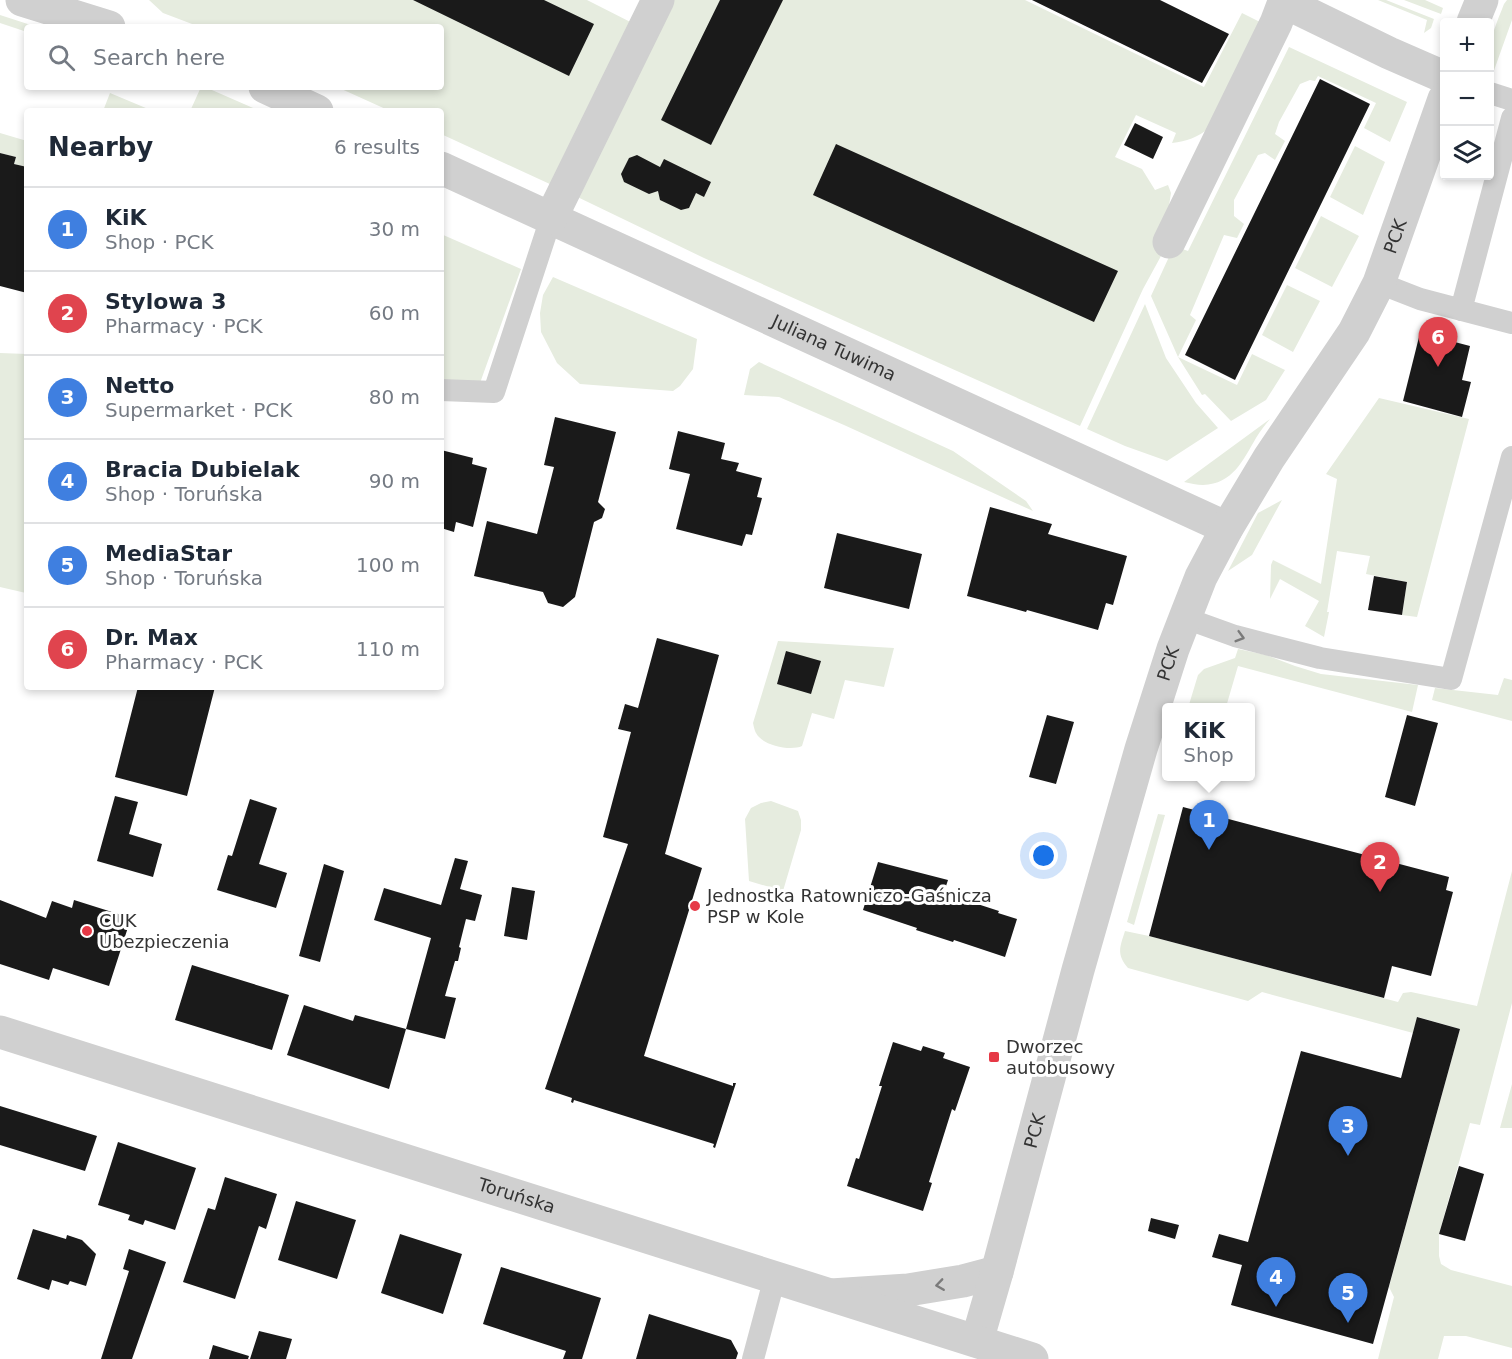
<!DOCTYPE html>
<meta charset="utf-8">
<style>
:root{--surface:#fff;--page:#f6f6f7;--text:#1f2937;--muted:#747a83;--line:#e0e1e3;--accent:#0b8043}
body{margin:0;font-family:"DejaVu Sans",sans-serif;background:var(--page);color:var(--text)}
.controls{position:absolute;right:18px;top:18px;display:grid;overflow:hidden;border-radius:6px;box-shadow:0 3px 9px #0003}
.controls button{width:54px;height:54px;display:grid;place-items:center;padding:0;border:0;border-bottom:2px solid var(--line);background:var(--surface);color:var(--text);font:30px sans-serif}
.you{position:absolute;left:1044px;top:856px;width:21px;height:21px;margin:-15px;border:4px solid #fff;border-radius:50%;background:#1a73e8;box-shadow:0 0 0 9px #1a73e833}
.badge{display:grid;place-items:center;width:39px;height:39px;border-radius:50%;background:var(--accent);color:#fff;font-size:20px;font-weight:700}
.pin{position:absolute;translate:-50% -50px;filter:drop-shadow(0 2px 3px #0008)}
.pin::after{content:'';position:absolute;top:32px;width:21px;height:18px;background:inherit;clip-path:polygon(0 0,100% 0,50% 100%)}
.popup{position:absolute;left:1162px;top:703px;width:93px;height:78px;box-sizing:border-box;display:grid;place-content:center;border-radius:6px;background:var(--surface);filter:drop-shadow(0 2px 4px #0005);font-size:20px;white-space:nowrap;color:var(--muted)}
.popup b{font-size:22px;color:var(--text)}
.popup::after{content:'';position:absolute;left:50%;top:100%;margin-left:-12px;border:12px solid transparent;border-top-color:var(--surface)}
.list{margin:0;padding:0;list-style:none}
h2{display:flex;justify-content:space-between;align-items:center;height:78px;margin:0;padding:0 24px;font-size:26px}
h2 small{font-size:20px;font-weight:400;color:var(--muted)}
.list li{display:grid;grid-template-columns:39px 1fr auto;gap:18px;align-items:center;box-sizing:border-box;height:84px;padding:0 24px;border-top:2px solid var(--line)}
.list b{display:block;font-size:22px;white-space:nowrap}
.list p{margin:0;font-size:20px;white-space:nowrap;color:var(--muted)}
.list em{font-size:20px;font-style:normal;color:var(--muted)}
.icon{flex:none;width:33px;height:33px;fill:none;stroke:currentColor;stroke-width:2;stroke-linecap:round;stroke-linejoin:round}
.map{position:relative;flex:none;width:1512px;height:1359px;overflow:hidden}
.search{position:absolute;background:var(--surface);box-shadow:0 3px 9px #0003;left:24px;top:24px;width:420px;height:66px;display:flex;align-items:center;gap:15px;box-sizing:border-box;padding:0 21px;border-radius:6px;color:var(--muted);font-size:22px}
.panel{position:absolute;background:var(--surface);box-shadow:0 3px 9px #0003;left:24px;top:108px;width:420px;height:582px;border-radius:6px}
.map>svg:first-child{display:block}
.green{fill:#e6ecdf}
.building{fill:#1a1a1a}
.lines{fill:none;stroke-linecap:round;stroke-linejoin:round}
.service{stroke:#d0d0d0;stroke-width:22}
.minor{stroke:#d0d0d0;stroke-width:33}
.tertiary{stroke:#d0d0d0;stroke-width:33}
.oneway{stroke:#7a7a7a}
.poi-dot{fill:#e63946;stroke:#fff;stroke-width:2}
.labels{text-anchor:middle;stroke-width:6;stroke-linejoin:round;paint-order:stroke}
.street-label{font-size:18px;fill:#333;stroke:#fff}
.poi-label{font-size:18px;fill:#333;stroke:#fff;text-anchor:start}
</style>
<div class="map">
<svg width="1512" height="1359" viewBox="0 0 1512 1359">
<rect width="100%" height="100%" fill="#fff"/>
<path class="green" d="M 149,0 L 587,0 L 656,35 L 673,0 L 1025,0 L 1204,87 L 1242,13 L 1262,23 L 1209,128 C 1197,138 1187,141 1172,143 L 1176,133 L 1136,115 L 1115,157 L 1142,169 L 1155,190 L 1168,185 L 1171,193 L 1161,256 L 1143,289 L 1080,426 L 704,258 L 565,191 L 441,134 L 441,111 L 390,111 L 337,87 L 441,87 L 441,27 L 200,27 L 163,13 Z
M 1378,0 L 1386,0 L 1434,19 L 1431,28 L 1424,33 L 1427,20 Z
M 1404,0 L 1425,0 L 1443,8 L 1441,14 Z
M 1507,0 L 1512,0 L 1512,20 L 1492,76 C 1482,54 1496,25 1504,4 Z
M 0,15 L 37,27 L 27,27 L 27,32 L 0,23 Z
M 1289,47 L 1407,102 L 1390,142 L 1364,128 L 1376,103 L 1318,76 L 1315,81 L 1310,80 L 1300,84 L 1279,122 L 1275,134 L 1285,141 L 1275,160 L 1265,153 L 1258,155 L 1234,200 L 1234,216 L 1244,224 L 1237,238 L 1224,235 L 1190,315 L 1196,320 L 1178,357 L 1237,385 L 1252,354 L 1285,370 L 1266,400 L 1231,421 L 1205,394 L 1202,395 L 1178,357 L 1151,296 L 1174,246 L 1188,251 Z
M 201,87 L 205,87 L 260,111 L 196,111 L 191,109 Z
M 110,93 L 153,111 L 103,111 Z
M 0,133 L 27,141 L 27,167 L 14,164 L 16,157 L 0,153 Z
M 1355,146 L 1385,162 L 1363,215 L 1330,197 Z
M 1321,216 L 1359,236 L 1332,287 L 1295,268 Z
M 441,234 L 521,269 L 480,383 L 441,380 Z
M 553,277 L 697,339 L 693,369 L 680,386 L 673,391 L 580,384 L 557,363 L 541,332 L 540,313 L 543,295 Z
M 1287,285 L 1320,301 L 1293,352 L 1262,335 Z
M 1145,304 L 1166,358 L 1196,403 L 1218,428 L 1167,461 L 1125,446 L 1087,429 Z
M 0,353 L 27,354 L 26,593 L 0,587 Z
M 759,362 L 953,451 L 1026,501 L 1033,511 L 844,425 L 779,397 L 744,395 L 750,369 Z
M 1379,398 L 1469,419 L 1417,617 L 1402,615 L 1407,582 L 1366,574 L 1370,556 L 1337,551 L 1327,612 L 1329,612 L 1324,637 L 1305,626 L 1319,601 L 1280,579 L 1270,599 L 1271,565 L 1273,560 L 1321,584 L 1337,479 L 1326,474 Z
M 1270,419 C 1265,425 1260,431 1256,438 C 1243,460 1233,484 1203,485 C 1197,485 1190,483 1184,482 Z
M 1282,500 L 1252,555 L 1228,571 L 1258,513 Z
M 778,641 L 894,648 L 884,687 L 845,680 L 834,719 L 812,713 L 802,746 C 791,751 767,746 759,737 C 755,733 754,728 753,723 Z
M 1238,649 L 1266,655 L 1295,666 L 1321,674 L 1418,685 L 1412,712 L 1238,666 L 1226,707 L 1188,708 L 1198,675 L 1204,669 L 1235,658 Z
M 1504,678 L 1512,680 L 1512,721 L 1432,700 L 1435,688 L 1498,695 Z
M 771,801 L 798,811 L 801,820 L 801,830 L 783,891 L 749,881 L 745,819 L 751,808 L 761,803 Z
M 1158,814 L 1165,815 L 1134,925 L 1127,922 Z
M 1512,871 L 1512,1003 L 1480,1125 L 1470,1123 L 1439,1234 L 1439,1256 L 1441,1264 L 1451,1270 L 1512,1286 L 1512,1348 L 1466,1336 L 1444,1336 L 1438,1359 L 1378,1359 L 1394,1297 L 1389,1287 L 1460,1029 L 1418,1017 L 1413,1033 L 1262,992 L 1248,1001 L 1128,968 C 1116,954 1120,947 1125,931 L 1149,936 L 1398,1002 L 1403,993 L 1411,992 L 1477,1006 Z
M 1512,1084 L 1512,1128 L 1500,1128 Z"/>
<path class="building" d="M 413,0 L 544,0 L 594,24 L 569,76 Z
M 720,0 L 783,0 L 711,145 L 661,120 Z
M 1032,0 L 1160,0 L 1229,34 L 1202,83 Z
M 1320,79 L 1370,104 L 1235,380 L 1185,355 Z
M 1135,123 L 1163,137 L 1153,159 L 1124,145 Z
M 836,144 L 1118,271 L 1094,322 L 813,195 Z
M 0,153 L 16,157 L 14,164 L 27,167 L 27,293 L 0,286 Z
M 637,155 L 660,167 L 664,159 L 711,182 L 704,197 L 696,193 L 689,208 L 681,210 L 660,200 L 658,191 L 649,194 L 624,182 L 621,174 L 629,158 Z
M 1420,333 L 1470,346 L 1462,380 L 1471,382 L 1462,417 L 1403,401 Z
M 555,417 L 616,432 L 598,502 L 605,509 L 602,518 L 594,522 L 575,597 L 563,607 L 548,603 L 543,592 L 474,576 L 487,521 L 537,534 L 554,467 L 544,465 Z
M 678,431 L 725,443 L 721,459 L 739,463 L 736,471 L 762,478 L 757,497 L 762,498 L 752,535 L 746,534 L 742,546 L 676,529 L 690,474 L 669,469 Z
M 441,450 L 473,458 L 472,464 L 487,468 L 473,527 L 456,522 L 454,532 L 441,528 Z
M 990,507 L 1052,524 L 1048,534 L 1127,556 L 1113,605 L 1106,603 L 1098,630 L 1027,610 L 1026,612 L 967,596 Z
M 837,533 L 922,554 L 909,609 L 824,588 Z
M 1374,576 L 1407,582 L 1402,615 L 1368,610 Z
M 657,638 L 719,655 L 665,854 L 702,868 L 644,1056 L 733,1086 L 733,1083 L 736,1083 L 715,1148 L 713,1147 L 714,1144 L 574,1100 L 573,1103 L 571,1102 L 572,1098 L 545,1089 L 628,844 L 603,837 L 631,732 L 618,729 L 625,704 L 638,708 Z
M 786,651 L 821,661 L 811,694 L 777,684 Z
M 138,687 L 215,687 L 187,796 L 115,777 Z
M 1047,715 L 1074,722 L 1056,784 L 1029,777 Z
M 1407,715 L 1438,723 L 1415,806 L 1385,797 Z
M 115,796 L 138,802 L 129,834 L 162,844 L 153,877 L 97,861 Z
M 250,799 L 277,808 L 259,864 L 287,873 L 276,908 L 217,890 L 228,855 L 232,856 Z
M 1183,807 L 1449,877 L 1446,890 L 1453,892 L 1431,976 L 1392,966 L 1384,998 L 1149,936 Z
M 455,858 L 468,861 L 460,889 L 482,895 L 475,921 L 466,919 L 459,947 L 461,948 L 458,961 L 455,961 L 445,996 L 456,998 L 445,1039 L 406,1029 L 431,938 L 374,920 L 384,888 L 441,905 Z
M 878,862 L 948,880 L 943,895 L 961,901 L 962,899 L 999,911 L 998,913 L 1017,919 L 1005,957 L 954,940 L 953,942 L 916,930 L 917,928 L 863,910 Z
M 324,864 L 344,871 L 320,962 L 299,956 Z
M 512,887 L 535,891 L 527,940 L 504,936 Z
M 0,900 L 46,918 L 52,901 L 72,908 L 74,900 L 131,918 L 109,986 L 53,968 L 49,980 L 0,964 Z
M 192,965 L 289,995 L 272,1050 L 175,1020 Z
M 304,1005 L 353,1021 L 355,1015 L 406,1029 L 389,1089 L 287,1055 Z
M 1417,1017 L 1460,1029 L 1373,1344 L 1231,1305 L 1242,1265 L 1212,1257 L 1219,1234 L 1248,1242 L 1301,1051 L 1401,1078 Z
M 893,1042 L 921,1051 L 923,1046 L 945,1053 L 943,1058 L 970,1067 L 955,1111 L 952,1109 L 929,1182 L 932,1183 L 923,1211 L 847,1186 L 856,1158 L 859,1159 L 882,1086 L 879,1086 Z
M 0,1106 L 97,1136 L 85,1171 L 0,1145 Z
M 118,1142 L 196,1168 L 175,1230 L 145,1220 L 143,1225 L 128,1220 L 130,1215 L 98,1205 Z
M 1459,1166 L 1484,1174 L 1465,1241 L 1439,1234 Z
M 225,1177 L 277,1194 L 266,1229 L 259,1226 L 235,1299 L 183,1282 L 208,1208 L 215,1210 Z
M 296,1201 L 356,1220 L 337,1279 L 278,1260 Z
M 1151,1218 L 1179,1225 L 1175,1239 L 1148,1231 Z
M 33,1229 L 66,1239 L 67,1235 L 82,1240 L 96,1254 L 86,1286 L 70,1281 L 68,1285 L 52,1280 L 49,1290 L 17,1279 Z
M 400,1234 L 462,1254 L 443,1314 L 381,1293 Z
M 129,1249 L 166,1262 L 132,1359 L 101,1359 L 129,1271 L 123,1269 Z
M 501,1267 L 601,1298 L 582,1359 L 563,1359 L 566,1351 L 483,1324 Z
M 649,1314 L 731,1340 L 738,1353 L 736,1359 L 636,1359 Z
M 259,1331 L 292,1339 L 286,1359 L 250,1359 Z
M 213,1345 L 249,1356 L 248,1359 L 209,1359 Z"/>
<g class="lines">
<path class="service" d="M 1490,93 L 1512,100
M 1379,283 L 1420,299 L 1512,323
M 1461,310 L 1512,118
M 441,390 L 494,392 L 551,218
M 1185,618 L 1235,636 L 1320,658 L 1451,679 L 1512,457
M 753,1359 L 775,1277"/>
<g class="minor">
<path d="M 22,0 L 109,27"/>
<path d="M 1473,22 L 1482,0"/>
<path d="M 265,87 L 317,111"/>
<path id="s1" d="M 441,168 L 1227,528"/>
<path d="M 551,218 L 658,0"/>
<path d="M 1169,242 L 1276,23 L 1284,2 L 1389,53 L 1444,77"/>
<path d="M 831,1295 L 908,1290 L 963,1281 L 997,1272"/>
<path id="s2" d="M 977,1341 L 997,1272 L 1078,970 L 1141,749 L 1173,649 L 1185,618 L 1201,577 L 1227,528 L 1269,458 L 1354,332 L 1379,283 L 1444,99"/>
</g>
<path class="tertiary" id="s3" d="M 0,1032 L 1032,1359"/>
</g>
<defs><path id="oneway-chevron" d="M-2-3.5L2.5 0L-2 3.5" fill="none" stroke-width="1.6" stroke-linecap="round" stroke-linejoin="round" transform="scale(1.5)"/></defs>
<g class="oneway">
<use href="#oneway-chevron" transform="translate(1240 637) rotate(16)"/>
<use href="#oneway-chevron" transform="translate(940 1285) rotate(172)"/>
</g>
<g class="poi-dot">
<circle cx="695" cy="906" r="6"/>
<circle cx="87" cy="931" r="6"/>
<rect x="988" y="1051" width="12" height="12" rx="3"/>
</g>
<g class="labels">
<g class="street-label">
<text dy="6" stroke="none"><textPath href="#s2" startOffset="1190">PCK</textPath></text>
<text dy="6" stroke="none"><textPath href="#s1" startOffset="432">Juliana Tuwima</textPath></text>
<text dy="6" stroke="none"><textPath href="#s2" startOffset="704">PCK</textPath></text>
<text dy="6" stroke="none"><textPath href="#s2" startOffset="218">PCK</textPath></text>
<text dy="6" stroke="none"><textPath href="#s3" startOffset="542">Toruńska</textPath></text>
</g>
<g class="poi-label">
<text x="707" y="902">Jednostka Ratowniczo-Gaśnicza<tspan x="707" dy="21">PSP w Kole</tspan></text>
<text x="99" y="927">CUK<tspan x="99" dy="21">Ubezpieczenia</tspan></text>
<text x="1006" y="1053">Dworzec<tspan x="1006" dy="21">autobusowy</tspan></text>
</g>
</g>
</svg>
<div class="controls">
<button>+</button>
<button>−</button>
<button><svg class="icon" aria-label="layers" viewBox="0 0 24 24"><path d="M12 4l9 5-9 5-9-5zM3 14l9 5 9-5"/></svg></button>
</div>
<div class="you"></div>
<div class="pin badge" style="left:1209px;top:850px;background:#3f7fe0">1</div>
<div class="popup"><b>KiK</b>Shop</div>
<div class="pin badge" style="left:1380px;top:892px;background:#e0444e">2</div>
<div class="pin badge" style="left:1348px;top:1156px;background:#3f7fe0">3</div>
<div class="pin badge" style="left:1276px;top:1307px;background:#3f7fe0">4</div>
<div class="pin badge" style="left:1348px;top:1323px;background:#3f7fe0">5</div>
<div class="pin badge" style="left:1438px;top:367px;background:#e0444e">6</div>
<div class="search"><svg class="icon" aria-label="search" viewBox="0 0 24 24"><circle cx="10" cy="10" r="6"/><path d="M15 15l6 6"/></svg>Search here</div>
<section class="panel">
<h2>Nearby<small>6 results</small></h2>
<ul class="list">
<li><span class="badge" style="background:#3f7fe0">1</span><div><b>KiK</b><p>Shop · PCK</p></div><em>30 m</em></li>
<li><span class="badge" style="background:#e0444e">2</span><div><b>Stylowa 3</b><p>Pharmacy · PCK</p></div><em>60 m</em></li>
<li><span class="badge" style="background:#3f7fe0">3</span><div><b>Netto</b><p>Supermarket · PCK</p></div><em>80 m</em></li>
<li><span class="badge" style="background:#3f7fe0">4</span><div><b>Bracia Dubielak</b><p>Shop · Toruńska</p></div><em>90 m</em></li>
<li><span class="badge" style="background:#3f7fe0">5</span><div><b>MediaStar</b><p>Shop · Toruńska</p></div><em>100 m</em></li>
<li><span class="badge" style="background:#e0444e">6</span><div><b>Dr. Max</b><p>Pharmacy · PCK</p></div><em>110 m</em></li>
</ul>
</section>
</div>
